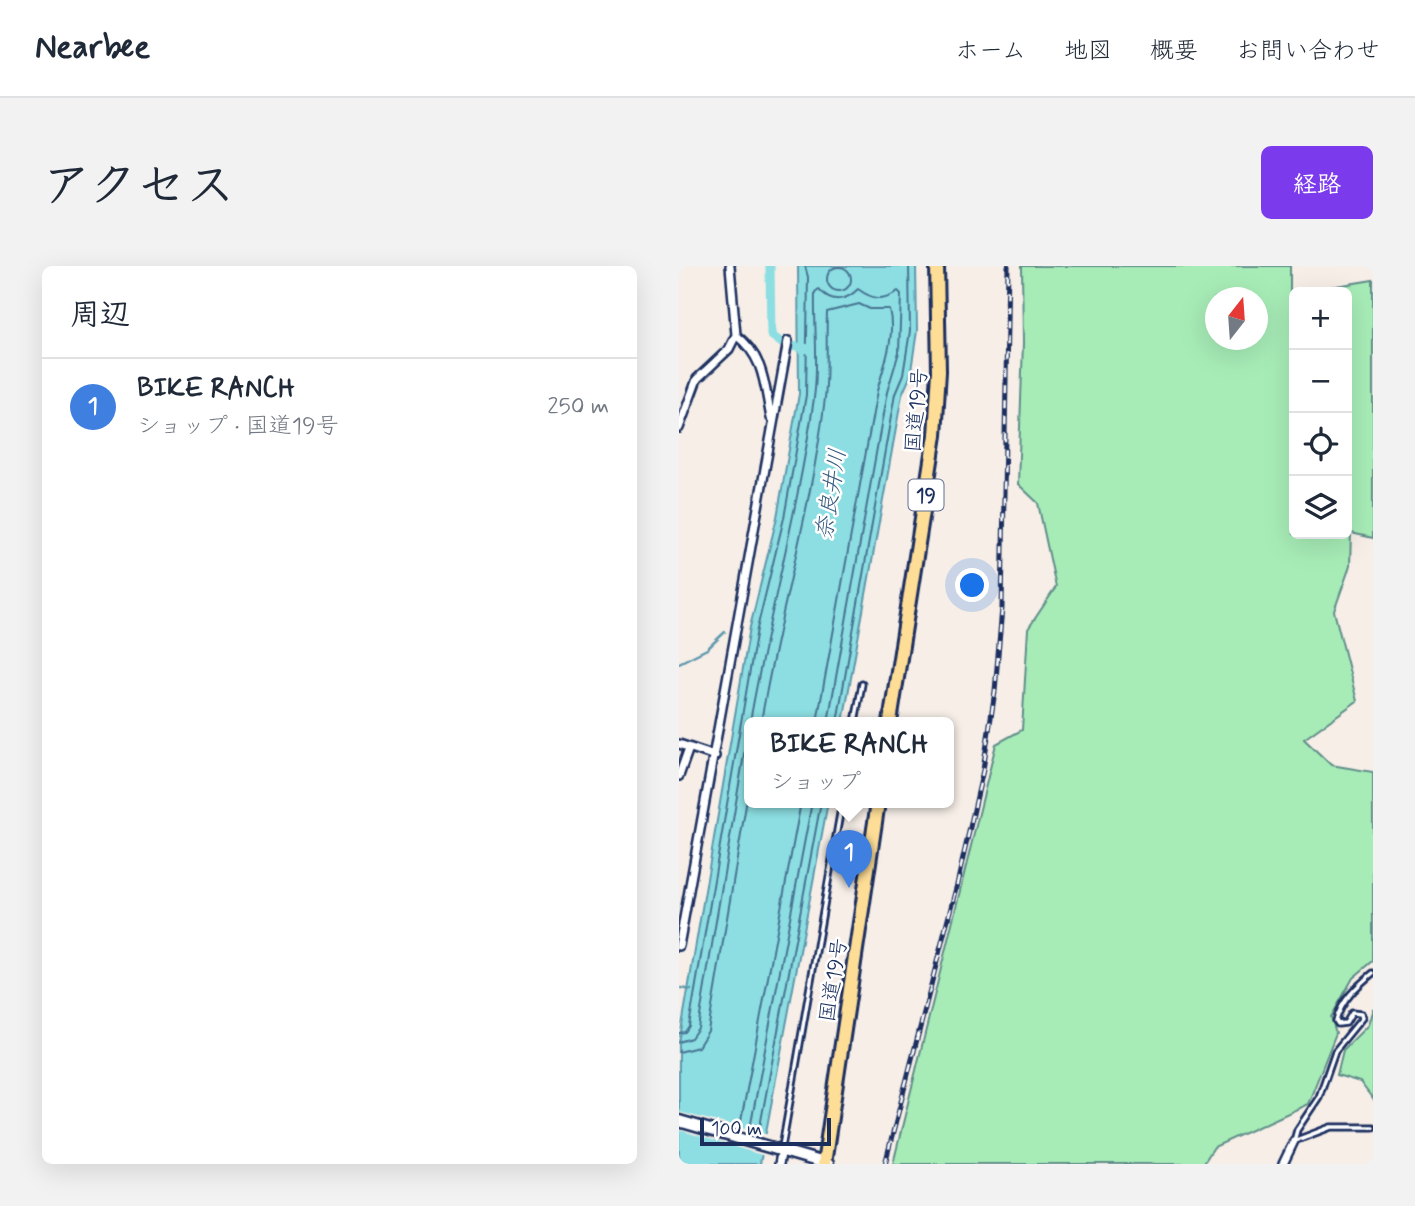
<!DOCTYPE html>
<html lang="ja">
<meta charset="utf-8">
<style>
:root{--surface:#fff;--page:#f2f2f3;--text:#1f2937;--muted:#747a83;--line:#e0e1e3;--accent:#7c3aed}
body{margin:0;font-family:Mynerve,"Klee One",sans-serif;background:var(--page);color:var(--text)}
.controls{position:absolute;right:21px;top:21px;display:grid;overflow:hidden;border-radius:10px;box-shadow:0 7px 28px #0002}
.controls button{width:63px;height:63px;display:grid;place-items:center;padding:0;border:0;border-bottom:2px solid var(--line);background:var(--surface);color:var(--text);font:35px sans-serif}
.compass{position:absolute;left:526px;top:21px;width:63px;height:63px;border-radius:50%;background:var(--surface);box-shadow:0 7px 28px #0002;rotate:17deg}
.scale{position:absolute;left:21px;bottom:18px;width:131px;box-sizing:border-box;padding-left:7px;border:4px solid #1b2f5e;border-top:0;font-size:19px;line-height:24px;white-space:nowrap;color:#1b2f5e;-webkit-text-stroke:5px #fff;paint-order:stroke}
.you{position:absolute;left:294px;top:320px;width:24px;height:24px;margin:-18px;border:5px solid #fff;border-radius:50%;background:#1a73e8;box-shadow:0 0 0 10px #1a73e833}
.badge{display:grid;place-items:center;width:46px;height:46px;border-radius:50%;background:var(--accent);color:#fff;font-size:23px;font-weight:700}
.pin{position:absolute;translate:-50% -58px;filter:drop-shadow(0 2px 4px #0008)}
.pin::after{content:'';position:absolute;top:37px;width:24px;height:21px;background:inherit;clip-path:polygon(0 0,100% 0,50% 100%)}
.popup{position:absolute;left:65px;top:451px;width:210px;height:91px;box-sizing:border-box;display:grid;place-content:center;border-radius:10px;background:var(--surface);filter:drop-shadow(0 2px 5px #0005);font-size:23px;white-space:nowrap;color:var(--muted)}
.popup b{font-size:26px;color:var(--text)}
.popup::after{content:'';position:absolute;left:50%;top:100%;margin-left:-14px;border:14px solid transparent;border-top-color:var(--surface)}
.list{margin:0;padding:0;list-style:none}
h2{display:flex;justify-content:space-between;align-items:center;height:91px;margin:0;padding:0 28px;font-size:30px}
h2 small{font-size:23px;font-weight:400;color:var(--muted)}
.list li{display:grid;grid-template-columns:46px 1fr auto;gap:21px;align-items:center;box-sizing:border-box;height:98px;padding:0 28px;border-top:2px solid var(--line)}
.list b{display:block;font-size:26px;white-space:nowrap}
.list p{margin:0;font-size:23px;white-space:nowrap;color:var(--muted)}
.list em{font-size:23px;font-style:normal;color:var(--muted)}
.icon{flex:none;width:38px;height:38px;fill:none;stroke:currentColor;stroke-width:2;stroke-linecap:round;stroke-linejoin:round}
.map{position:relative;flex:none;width:694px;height:898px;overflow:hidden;border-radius:10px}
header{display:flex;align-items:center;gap:42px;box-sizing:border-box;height:98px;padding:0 35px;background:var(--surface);border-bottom:2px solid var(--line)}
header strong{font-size:33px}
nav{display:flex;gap:38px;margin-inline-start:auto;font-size:24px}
.intro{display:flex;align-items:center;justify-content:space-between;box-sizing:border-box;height:168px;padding:0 42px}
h1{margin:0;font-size:49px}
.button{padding:18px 32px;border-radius:10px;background:var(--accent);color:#fff;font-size:24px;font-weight:700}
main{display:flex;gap:42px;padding:0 42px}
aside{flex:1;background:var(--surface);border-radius:10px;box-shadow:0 7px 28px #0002}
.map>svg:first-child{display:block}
.green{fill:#a7ecb7;stroke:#618e8a;stroke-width:2;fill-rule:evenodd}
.water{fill:#8cdee2;stroke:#5f98ad;stroke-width:2}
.pier{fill:#f6eee7}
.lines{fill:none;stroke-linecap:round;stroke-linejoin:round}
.shore{stroke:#487593;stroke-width:2}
.stream{stroke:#5f98ad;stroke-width:2.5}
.canal{stroke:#8cdee2;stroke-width:9}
.lane-casing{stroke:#1b2f5e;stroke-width:9}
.street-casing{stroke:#1b2f5e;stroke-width:12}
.secondary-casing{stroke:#1b2f5e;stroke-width:15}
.highway-casing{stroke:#1b2f5e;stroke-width:18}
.lane{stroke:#fff;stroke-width:3.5}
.street{stroke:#fff;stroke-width:7}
.secondary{stroke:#fff;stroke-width:10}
.highway{stroke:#fedd96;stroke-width:12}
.rail-casing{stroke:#1b2f5e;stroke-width:5}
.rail{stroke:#fff;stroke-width:2.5;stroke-dasharray:8;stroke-linecap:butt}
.labels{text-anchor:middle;stroke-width:5;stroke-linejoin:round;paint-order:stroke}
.shield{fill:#fff;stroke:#5f6d8e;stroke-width:2}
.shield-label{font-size:19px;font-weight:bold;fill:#1b2f5e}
.street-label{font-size:21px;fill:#1b2f5e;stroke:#fff}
.water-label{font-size:23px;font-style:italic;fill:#375b7f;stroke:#fff}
</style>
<header>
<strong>Nearbee</strong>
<nav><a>ホーム</a><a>地図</a><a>概要</a><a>お問い合わせ</a></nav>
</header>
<div class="intro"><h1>アクセス</h1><a class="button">経路</a></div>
<main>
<aside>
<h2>周辺<small></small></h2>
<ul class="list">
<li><span class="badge" style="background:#3f7fe0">1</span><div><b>BIKE RANCH</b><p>ショップ · 国道19号</p></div><em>250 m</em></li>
</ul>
</aside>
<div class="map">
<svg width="694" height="898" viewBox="0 0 694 898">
<rect width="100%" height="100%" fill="#f6eee7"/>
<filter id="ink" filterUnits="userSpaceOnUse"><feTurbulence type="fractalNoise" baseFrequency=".0143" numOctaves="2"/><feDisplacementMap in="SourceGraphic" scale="14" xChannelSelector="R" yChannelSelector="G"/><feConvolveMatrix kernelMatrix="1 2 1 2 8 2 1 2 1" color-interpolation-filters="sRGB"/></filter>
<g filter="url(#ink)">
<path class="green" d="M 343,0 L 611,0 L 611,27 L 615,27 L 615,268 L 668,268 L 668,26 L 621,26 L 694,14 L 694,272 L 672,267 L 671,300 L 655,345 L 678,435 L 625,473 L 652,499 L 694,506 L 694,695 L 674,712 L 652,751 L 657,767 L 629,838 L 535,881 L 524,898 L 214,898 L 317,478 L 343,464 L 349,363 L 377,321 L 359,237 L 339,218 L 344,77 ZM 536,32 L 578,32 L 578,74 L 536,74 Z
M 694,742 L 694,833 L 681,816 L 658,809 L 664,784 L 689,759 Z"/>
<path class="water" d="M 119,0 L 237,0 L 238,65 L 231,111 L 223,129 L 164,456 L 70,456 L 70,536 L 149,536 L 81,898 L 0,898 L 0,777 L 71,361 L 98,251 L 120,128 Z"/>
<path class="pier" d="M 0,846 L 90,869 L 86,890 L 0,864 Z"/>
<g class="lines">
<path class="shore" d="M148 13a12 12 0 1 1 24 0a12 12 0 1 1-24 0Z
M 71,456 C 90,347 120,241 135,132 C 140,98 135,61 136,26 L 140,23 C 153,38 167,35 179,23 C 194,34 204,35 219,25 L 222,28 L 220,86 L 208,126 L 149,456
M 82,456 C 100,348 133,241 146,132 C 149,104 147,75 148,46 L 180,38 L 191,43 L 210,43 C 217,71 205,99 198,125 L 138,456
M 158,456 L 216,128 L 224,109 L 231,65 L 230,0
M 0,767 L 6,766 L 10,760 L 78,363 L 105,252 L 127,129 L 129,11 L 126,0
M 0,776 L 12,772 L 19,762 L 70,459
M 0,786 L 19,781 L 29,765 L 70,521
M 60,866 L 122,536
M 70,868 L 133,536
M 79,871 L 142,536"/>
<path class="stream" d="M 0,397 L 28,383 L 46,366
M 2,722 L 12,724"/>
<path class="canal" d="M 91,0 L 92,69 L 104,78
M 113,80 L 130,83"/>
<g class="lane-casing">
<path id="lane" d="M 176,456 L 183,418
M 615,875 L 618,864 L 640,831 L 656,785 L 683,752 L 682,748 L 673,747 L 667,757 L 659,758 L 657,755 C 662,735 678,720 694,707
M 615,875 L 652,861 L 694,861
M 103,881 L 163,536"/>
</g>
<g class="street-casing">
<path id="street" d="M 57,69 C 86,92 85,118 92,152
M 0,162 L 18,113 L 50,83 L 57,69 L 51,0
M 0,478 L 36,490
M 0,510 L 10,482
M 0,680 L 109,75
M 100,898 L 103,883
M 604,898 L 615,875"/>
</g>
<g class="secondary-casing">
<path id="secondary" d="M 0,855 L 149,898"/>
</g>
<g class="highway-casing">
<path id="highway" d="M 211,456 L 256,169 L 260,105 L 258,0
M 145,898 L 199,536"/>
</g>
<use href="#lane" class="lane"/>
<use href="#street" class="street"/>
<use href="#secondary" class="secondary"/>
<use href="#highway" class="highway"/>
<g class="rail-casing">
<path id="rail" d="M 206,898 L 279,614 L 304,504 L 316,425 L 323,342 L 329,0"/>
</g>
<use href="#rail" class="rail"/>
</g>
</g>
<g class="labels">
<rect class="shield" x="229.5" y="213.5" width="35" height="31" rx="5"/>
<g class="shield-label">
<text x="247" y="236">19</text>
</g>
<g class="street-label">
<text transform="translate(237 144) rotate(-85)" y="7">国道19号</text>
<text transform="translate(154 714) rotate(-81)" y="7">国道19号</text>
</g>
<g class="water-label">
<text transform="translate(151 228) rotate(-81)" y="8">奈良井川</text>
</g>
</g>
</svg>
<div class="controls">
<button>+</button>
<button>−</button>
<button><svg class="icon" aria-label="locate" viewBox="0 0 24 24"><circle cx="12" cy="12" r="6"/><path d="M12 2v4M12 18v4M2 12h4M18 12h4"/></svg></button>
<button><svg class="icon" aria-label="layers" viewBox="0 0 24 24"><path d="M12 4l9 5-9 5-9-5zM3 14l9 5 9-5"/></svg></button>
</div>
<svg class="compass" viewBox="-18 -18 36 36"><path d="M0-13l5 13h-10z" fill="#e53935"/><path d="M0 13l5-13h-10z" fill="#747a83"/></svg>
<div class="scale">100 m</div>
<div class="you"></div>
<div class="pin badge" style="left:170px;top:622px;background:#3f7fe0">1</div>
<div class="popup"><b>BIKE RANCH</b>ショップ</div>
</div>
</main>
